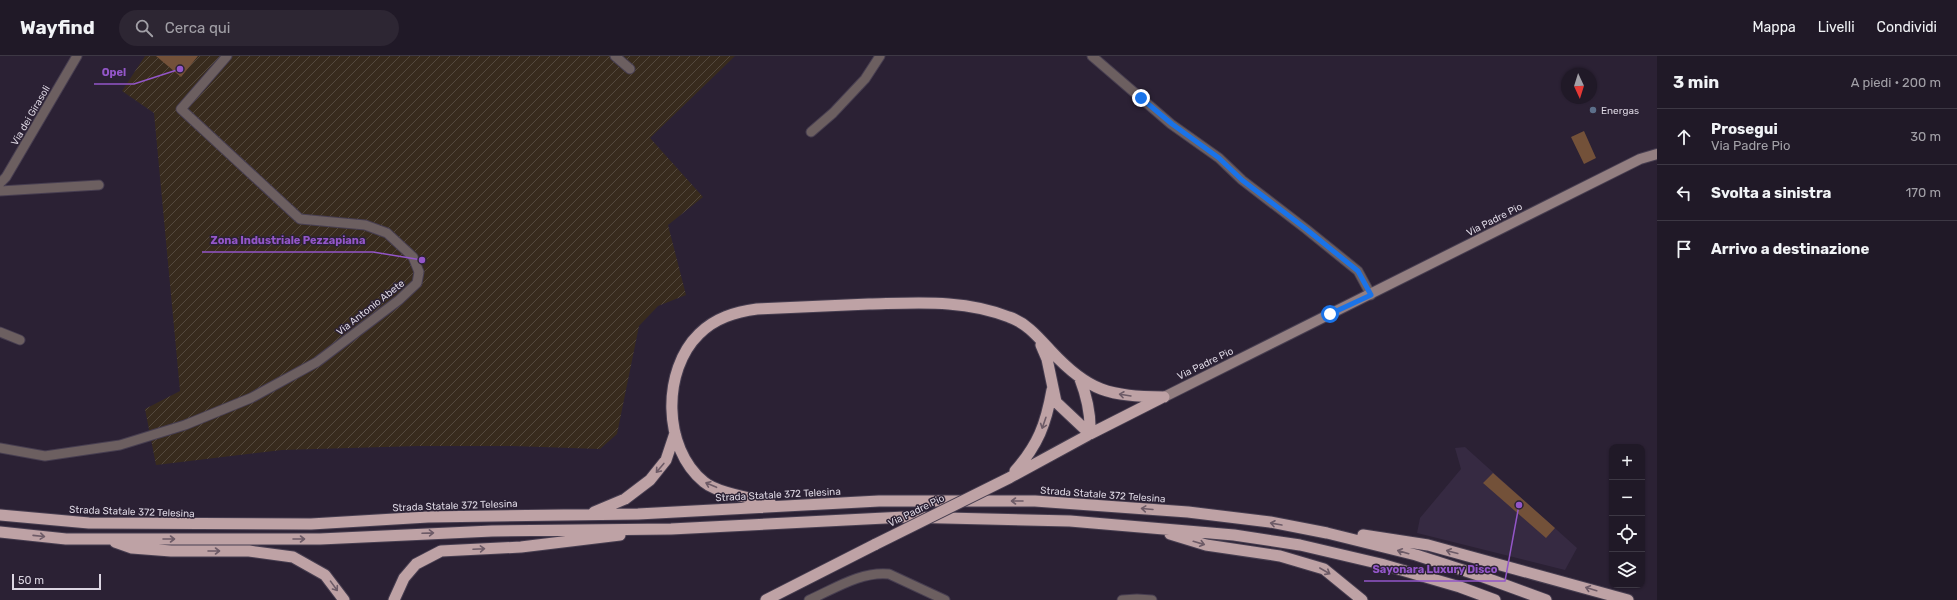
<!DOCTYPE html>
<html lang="it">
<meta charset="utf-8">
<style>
:root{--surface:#201927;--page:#2d2633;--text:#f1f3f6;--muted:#a2a0a7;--line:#3d3844}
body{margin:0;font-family:Rubik,sans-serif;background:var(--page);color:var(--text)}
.controls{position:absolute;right:12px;bottom:12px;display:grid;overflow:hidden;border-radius:8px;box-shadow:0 1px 3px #0004}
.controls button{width:36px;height:36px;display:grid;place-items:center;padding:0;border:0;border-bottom:1px solid var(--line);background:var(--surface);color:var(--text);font:20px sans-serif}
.compass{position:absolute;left:1561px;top:12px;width:36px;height:36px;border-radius:50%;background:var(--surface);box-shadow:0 1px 3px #0004;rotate:176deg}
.scale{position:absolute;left:12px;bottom:10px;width:89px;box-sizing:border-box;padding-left:4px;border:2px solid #dcd6e2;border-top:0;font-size:11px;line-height:14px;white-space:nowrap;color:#dcd6e2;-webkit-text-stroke:3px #2b2134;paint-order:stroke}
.stop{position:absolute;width:12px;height:12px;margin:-9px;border:3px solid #1a73e8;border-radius:50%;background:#fff}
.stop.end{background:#1a73e8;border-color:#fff;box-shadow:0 1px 4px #0008}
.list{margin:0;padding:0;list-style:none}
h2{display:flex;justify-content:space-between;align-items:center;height:52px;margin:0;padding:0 16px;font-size:17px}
h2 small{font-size:13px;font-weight:400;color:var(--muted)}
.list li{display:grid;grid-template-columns:26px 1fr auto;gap:12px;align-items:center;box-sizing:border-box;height:56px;padding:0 16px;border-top:1px solid var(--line)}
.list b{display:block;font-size:15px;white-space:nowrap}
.list p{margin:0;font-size:13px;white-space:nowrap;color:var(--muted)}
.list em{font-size:13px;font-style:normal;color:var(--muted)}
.icon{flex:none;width:22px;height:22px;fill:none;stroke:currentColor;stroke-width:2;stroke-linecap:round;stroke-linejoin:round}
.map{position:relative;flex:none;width:1657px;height:544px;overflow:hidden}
header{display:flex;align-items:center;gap:24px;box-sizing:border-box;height:56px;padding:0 20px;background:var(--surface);border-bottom:1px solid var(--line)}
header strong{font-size:19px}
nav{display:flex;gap:22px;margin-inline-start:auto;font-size:14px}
.search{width:280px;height:36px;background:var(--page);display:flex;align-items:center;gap:10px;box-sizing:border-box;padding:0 14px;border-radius:22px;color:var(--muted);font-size:15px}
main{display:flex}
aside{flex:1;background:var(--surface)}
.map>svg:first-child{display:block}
.built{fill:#362a42}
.industrial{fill:url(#industrial-furrows)}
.building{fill:#735139}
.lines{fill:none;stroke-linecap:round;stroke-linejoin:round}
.minor-casing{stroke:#473e50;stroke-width:11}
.secondary-casing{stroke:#473e50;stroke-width:12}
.trunk-casing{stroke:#473e50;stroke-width:13}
.minor{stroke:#6c5f60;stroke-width:9}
.secondary{stroke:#937f81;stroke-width:10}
.trunk{stroke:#bea2a5;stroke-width:11}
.trunk-bridge-casing{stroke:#473e50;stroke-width:13;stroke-linecap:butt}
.trunk-bridge{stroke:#bea2a5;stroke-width:11}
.oneway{stroke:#6d5b67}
.route{stroke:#1a73e8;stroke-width:5}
.service-dot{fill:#5c6f8a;stroke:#2b2134;stroke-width:1.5}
.labels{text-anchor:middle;stroke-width:3;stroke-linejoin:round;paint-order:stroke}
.poi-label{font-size:10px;fill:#dcd6e2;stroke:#2b2134;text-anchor:start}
.street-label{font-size:10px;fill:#dcd6e2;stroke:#2b2134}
.leader{fill:none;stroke:#9356c8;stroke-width:1.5}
.callout-dot{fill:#9356c8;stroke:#2b2134;stroke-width:1.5}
.callout-label{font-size:11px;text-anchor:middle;font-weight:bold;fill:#9356c8;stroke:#2b2134;stroke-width:3;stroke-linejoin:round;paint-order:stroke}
</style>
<header>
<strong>Wayfind</strong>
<div class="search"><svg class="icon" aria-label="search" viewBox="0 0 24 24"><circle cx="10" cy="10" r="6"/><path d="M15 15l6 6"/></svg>Cerca qui</div>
<nav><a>Mappa</a><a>Livelli</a><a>Condividi</a></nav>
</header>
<main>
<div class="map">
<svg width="1657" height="544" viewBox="0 0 1657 544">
<defs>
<pattern id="industrial-furrows" width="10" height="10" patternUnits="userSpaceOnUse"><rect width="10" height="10" fill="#382b1d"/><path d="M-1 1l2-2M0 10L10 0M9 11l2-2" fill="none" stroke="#54493e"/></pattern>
</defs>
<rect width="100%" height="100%" fill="#2b2134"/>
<path class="built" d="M 1465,391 L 1577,492 L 1565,514 L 1417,477 L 1420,462 L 1461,413 L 1455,392 Z"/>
<path class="industrial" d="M 145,0 L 735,0 L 650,82 L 703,141 L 668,169 L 686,239 L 658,250 L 639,270 L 617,378 L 600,393 L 513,390 L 418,390 L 282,394 L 156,409 L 145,353 L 180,335 L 154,57 L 122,35 Z"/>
<path class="building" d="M 156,0 L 198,0 L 181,21 Z
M 1584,75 L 1596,102 L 1584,108 L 1571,81 Z
M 1493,417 L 1555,472 L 1546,482 L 1483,427 Z"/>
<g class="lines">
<g class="minor-casing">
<path id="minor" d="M 615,0 L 630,13
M 1092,0 L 1171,68 L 1219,102 L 1242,124 L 1306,173 L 1358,215 L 1371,239
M 811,76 L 833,57 L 865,23 L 880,0
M 0,127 L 6,121 L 77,0
M 0,135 L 99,129
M 0,276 L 20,284
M 0,392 L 45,400 L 120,389 L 185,369 L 251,342 L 317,306 L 399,244 L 417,227 L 419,216 L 413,201 L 387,177 L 365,169 L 300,163 L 181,53 L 227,0
M 809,544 C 834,533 861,515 889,518 L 945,544
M 1122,544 L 1137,543 L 1152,544"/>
</g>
<g class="secondary-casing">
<path id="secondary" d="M 1164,341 L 1640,103 L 1657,98"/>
</g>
<g class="trunk-casing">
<path id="trunk" d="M 1041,289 L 1047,303 L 1056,346 L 1090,378
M 1080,323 C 1087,341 1091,358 1090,378
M 1015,415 C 1038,389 1046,368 1052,334
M 1009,422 L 1090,378 L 1161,342
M 770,446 C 753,443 717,437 704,426 C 662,392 662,314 699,278 C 715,262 735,256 757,253 C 794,251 831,250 869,248 C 917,247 964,243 1009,261 C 1027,267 1039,282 1051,295 C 1089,336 1109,340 1164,341
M 594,456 L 625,443 L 650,424 L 666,404 L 675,377
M 0,459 L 89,467 L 311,468 L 428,461 L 638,458 L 879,445 L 1035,445 L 1188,456 L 1270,466 L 1327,477 L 1416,499 L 1478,519 L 1546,544
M 0,476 L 66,483 L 320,483 L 492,475 L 671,473 L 905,461 L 1070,465 L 1234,479 L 1300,489 L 1381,508 L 1460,531 L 1495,544
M 1170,478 L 1206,489 L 1280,500 L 1324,513 L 1362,544
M 1363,479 L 1428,489 L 1628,544
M 115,486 L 132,492 L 171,495 L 249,495 L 293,501 L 325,519 L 344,544
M 394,544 L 404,522 L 416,508 L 441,495 L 521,491 L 620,479
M 766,544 L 876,488"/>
</g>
<use href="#minor" class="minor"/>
<use href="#secondary" class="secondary"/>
<use href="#trunk" class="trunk"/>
<g class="trunk-bridge-casing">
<path id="trunk-bridge" d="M 876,488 L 1009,422"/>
</g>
<use href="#trunk-bridge" class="trunk-bridge"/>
</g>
<defs><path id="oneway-shaft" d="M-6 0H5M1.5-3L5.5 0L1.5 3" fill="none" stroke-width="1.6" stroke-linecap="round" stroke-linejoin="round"/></defs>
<g class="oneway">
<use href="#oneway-shaft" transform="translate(1125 339) rotate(-171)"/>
<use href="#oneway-shaft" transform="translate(1044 367) rotate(109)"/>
<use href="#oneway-shaft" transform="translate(660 412) rotate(130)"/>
<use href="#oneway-shaft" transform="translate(711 429) rotate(-157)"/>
<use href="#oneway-shaft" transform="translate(1017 445) rotate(-180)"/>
<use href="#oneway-shaft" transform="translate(1147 453) rotate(-175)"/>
<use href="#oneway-shaft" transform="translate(1276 468) rotate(-170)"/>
<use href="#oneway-shaft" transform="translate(428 477) rotate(-2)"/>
<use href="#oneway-shaft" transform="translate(39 480) rotate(6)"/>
<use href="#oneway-shaft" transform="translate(169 483)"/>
<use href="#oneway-shaft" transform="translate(299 483)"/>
<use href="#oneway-shaft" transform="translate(1199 487) rotate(16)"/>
<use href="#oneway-shaft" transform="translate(479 493) rotate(-3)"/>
<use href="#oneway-shaft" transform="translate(214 495)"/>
<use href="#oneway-shaft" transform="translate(1403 496) rotate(-164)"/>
<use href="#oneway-shaft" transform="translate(1452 496) rotate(-165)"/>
<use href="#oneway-shaft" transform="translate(1325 515) rotate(30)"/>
<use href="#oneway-shaft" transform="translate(334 530) rotate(54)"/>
<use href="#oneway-shaft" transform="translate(1591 533) rotate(-163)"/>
</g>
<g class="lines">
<path class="route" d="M 1141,42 L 1172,68 L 1219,102 L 1242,124 L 1306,173 L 1358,215 L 1371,239 L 1330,258"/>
</g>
<circle class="service-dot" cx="1593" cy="54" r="4"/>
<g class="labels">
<g class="poi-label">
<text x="1601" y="58">Energas</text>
</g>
<g class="street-label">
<text transform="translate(30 59) rotate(-60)" y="4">Via dei Girasoli</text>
<text transform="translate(1494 163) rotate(-27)" y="4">Via Padre Pio</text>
<text transform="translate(370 251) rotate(-38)" y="4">Via Antonio Abete</text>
<text transform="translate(1205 307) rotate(-26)" y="4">Via Padre Pio</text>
<text transform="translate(778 438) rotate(-3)" y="4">Strada Statale 372 Telesina</text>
<text transform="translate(1103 438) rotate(4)" y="4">Strada Statale 372 Telesina</text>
<text transform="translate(455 449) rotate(-2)" y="4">Strada Statale 372 Telesina</text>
<text transform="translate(916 454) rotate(-26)" y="4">Via Padre Pio</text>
<text transform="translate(132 455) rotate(2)" y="4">Strada Statale 372 Telesina</text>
</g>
</g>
<path class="leader" d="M180 13L134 28H94M422 204L373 196H202M1519 449L1505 525H1364"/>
<g class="callout-dot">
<circle cx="180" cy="13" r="4"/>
<circle cx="422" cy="204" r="4"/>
<circle cx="1519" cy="449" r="4"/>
</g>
<g class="callout-label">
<text x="114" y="20">Opel</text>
<text x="288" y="188">Zona Industriale Pezzapiana</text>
<text x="1435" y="517">Sayonara Luxury Disco</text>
</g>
</svg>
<div class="controls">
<button>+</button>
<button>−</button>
<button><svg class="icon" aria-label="locate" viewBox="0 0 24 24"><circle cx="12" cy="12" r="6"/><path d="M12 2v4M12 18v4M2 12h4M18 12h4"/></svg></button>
<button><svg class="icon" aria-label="layers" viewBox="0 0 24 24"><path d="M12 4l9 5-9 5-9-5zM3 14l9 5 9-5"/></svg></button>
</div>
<svg class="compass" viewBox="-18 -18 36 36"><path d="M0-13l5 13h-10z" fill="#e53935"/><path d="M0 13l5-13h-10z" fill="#a2a0a7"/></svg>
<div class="scale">50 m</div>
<div class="stop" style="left:1330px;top:258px"></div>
<div class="stop end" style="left:1141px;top:42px"></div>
</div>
<aside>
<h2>3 min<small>A piedi · 200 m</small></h2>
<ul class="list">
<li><svg class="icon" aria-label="ahead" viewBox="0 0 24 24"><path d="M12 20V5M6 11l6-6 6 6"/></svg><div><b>Prosegui</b><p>Via Padre Pio</p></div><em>30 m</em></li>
<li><svg class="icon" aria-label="left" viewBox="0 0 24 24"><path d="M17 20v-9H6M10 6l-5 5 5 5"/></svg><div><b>Svolta a sinistra</b></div><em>170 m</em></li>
<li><svg class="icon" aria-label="arrive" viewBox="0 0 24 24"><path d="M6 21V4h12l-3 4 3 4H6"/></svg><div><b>Arrivo a destinazione</b></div></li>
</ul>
</aside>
</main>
